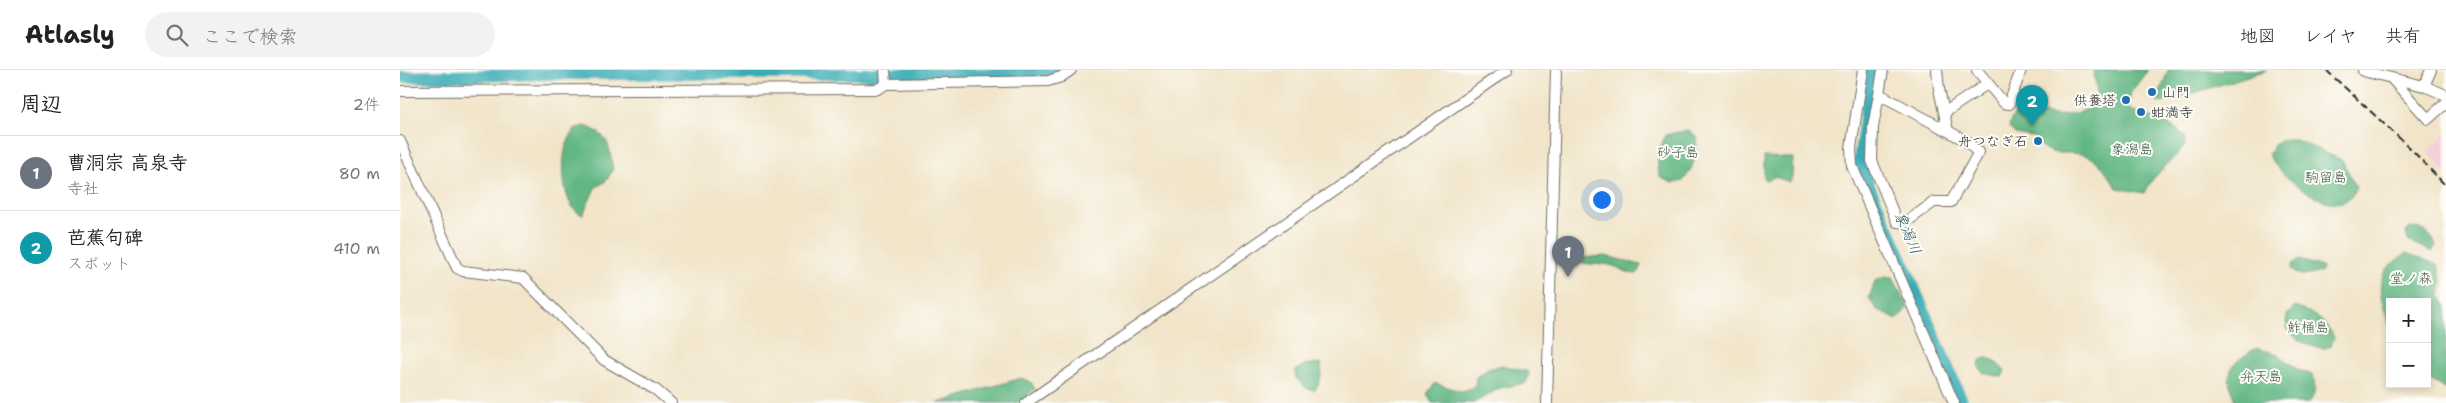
<!DOCTYPE html>
<html lang="ja">
<meta charset="utf-8">
<style>
:root{--surface:#fff;--page:#f2f2f2;--text:#222;--muted:#767676;--line:#e0e0e0;--accent:#ea580c}
body{margin:0;font-family:"Shantell Sans","Klee One",sans-serif;background:var(--page);color:var(--text)}
.controls{position:absolute;right:15px;bottom:15px;display:grid;overflow:hidden;border-radius:0px;box-shadow:0 2px 8px #0003}
.controls button{width:45px;height:45px;display:grid;place-items:center;padding:0;border:0;border-bottom:1px solid var(--line);background:var(--surface);color:var(--text);font:25px sans-serif}
.you{position:absolute;left:1201px;top:129px;width:18px;height:18px;margin:-12px;border:4px solid #fff;border-radius:50%;background:#1a73e8;box-shadow:0 0 0 8px #1a73e833}
.badge{display:grid;place-items:center;width:32px;height:32px;border-radius:50%;background:var(--accent);color:#fff;font-size:16px;font-weight:700}
.pin{position:absolute;translate:-50% -41px;filter:drop-shadow(0 1px 2px #0008)}
.pin::after{content:'';position:absolute;top:26px;width:18px;height:15px;background:inherit;clip-path:polygon(0 0,100% 0,50% 100%)}
.list{margin:0;padding:0;list-style:none}
h2{display:flex;justify-content:space-between;align-items:center;height:65px;margin:0;padding:0 20px;font-size:21px}
h2 small{font-size:16px;font-weight:400;color:var(--muted)}
.list li{display:grid;grid-template-columns:32px 1fr auto;gap:15px;align-items:center;box-sizing:border-box;height:75px;padding:0 20px;border-top:1px solid var(--line)}
.list b{display:block;font-size:19px;white-space:nowrap}
.list p{margin:0;font-size:16px;white-space:nowrap;color:var(--muted)}
.list em{font-size:16px;font-style:normal;color:var(--muted)}
.icon{flex:none;width:28px;height:28px;fill:none;stroke:currentColor;stroke-width:2;stroke-linecap:round;stroke-linejoin:round}
.map{position:relative;flex:none;width:2046px;height:333px;overflow:hidden}
header{display:flex;align-items:center;gap:30px;box-sizing:border-box;height:70px;padding:0 25px;background:var(--surface);border-bottom:1px solid var(--line)}
header strong{font-size:24px}
nav{display:flex;gap:28px;margin-inline-start:auto;font-size:18px}
.search{width:350px;height:45px;background:var(--page);display:flex;align-items:center;gap:12px;box-sizing:border-box;padding:0 18px;border-radius:28px;color:var(--muted);font-size:19px}
main{display:flex}
aside{flex:1;background:var(--surface)}
.map>svg:first-child{display:block}
.built{fill:#f5cfdb}
.forest{fill:#64b784;stroke:#487158}
.lines{fill:none;stroke-linecap:round;stroke-linejoin:round}
.river{stroke:#39abb5;stroke-width:12}
.minor-casing{stroke:#706c62;stroke-width:12}
.minor{stroke:#fff;stroke-width:10}
.rail{stroke:#2b2b2b;stroke-width:2;stroke-dasharray:8 4;stroke-linecap:butt}
.poi-dot{fill:#1f6fb2;stroke:#fdfcf7;stroke-width:2}
.labels{text-anchor:middle;stroke-width:4;stroke-linejoin:round;paint-order:stroke}
.poi-label{font-size:14px;fill:#2b2b2b;stroke:#fdfcf7;text-anchor:start}
.park-label{font-size:14px;fill:#435e4d;stroke:#fdfcf7}
.water-label{font-size:15px;font-style:italic;fill:#315e62;stroke:#fdfcf7}
</style>
<header>
<strong>Atlasly</strong>
<div class="search"><svg class="icon" aria-label="search" viewBox="0 0 24 24"><circle cx="10" cy="10" r="6"/><path d="M15 15l6 6"/></svg>ここで検索</div>
<nav><a>地図</a><a>レイヤ</a><a>共有</a></nav>
</header>
<main>
<aside>
<h2>周辺<small>2件</small></h2>
<ul class="list">
<li><span class="badge" style="background:#6b7280">1</span><div><b>曹洞宗 高泉寺</b><p>寺社</p></div><em>80 m</em></li>
<li><span class="badge" style="background:#0f9aa8">2</span><div><b>芭蕉句碑</b><p>スポット</p></div><em>410 m</em></li>
</ul>
</aside>
<div class="map">
<svg width="2046" height="333" viewBox="0 0 2046 333">
<rect width="100%" height="100%" fill="#fdfcf7"/>
<filter id="ink" filterUnits="userSpaceOnUse"><feTurbulence type="fractalNoise" baseFrequency=".02" numOctaves="2"/><feDisplacementMap in="SourceGraphic" scale="10" xChannelSelector="R" yChannelSelector="G"/><feConvolveMatrix kernelMatrix="1 2 1 2 8 2 1 2 1" color-interpolation-filters="sRGB"/></filter>
<filter id="wash" filterUnits="userSpaceOnUse"><feTurbulence type="fractalNoise" baseFrequency=".0096" numOctaves="4" result="noise"/><feDisplacementMap in="SourceGraphic" scale="20" xChannelSelector="R" yChannelSelector="G"/><feGaussianBlur stdDeviation="1.12" result="paint"/><feColorMatrix in="noise" values="0 0 0 0 0 0 0 0 0 0 0 0 0 0 0 0 0 1.4 0 .05"/><feComposite in="paint" operator="in"/></filter>
<g filter="url(#wash)">
<rect width="100%" height="100%" fill="#f1e4c8"/>
<path class="built" d="M 0,0 L 282,0 L 0,4 Z
M 2046,63 L 2046,101 L 2028,82 Z"/>
<path class="forest" d="M 1694,0 L 1748,0 L 1731,22 L 1728,39 C 1748,47 1769,51 1785,66 L 1785,76 L 1753,109 L 1744,123 L 1717,118 C 1709,106 1700,89 1685,85 C 1662,79 1650,91 1633,67 L 1615,64 L 1609,58 C 1611,46 1615,41 1626,38 C 1655,48 1667,48 1695,36 L 1697,25 Z
M 1768,0 L 1867,0 L 1762,33 L 1757,31 Z
M 185,56 C 210,65 209,76 213,100 L 206,111 L 195,118 L 183,145 C 164,139 162,104 164,86 C 165,76 170,66 176,58 Z
M 1288,60 L 1297,67 C 1298,83 1294,97 1283,111 L 1273,113 L 1261,108 C 1254,93 1260,79 1265,65 Z
M 1884,69 L 1894,69 L 1942,90 L 1956,117 C 1954,120 1953,126 1950,128 C 1929,147 1877,104 1868,84 L 1875,74 Z
M 1364,87 L 1393,88 L 1392,107 L 1390,112 L 1375,107 L 1366,110 L 1364,109 Z
M 2011,157 C 2024,159 2031,164 2036,175 L 2032,182 L 2008,171 L 2006,162 Z
M 2007,183 L 2038,195 L 2042,212 L 2040,226 L 2046,235 L 2046,320 L 2027,308 L 2027,232 L 1990,232 L 1990,257 C 1979,223 1970,205 2007,183 Z
M 1206,186 L 1241,195 L 1237,204 C 1227,204 1219,197 1210,195 C 1199,193 1187,196 1178,191 L 1179,188 Z
M 1900,190 L 1922,197 L 1922,201 C 1912,206 1899,208 1891,199 L 1893,193 Z
M 1484,207 L 1493,208 L 1508,237 L 1497,250 L 1476,239 L 1469,228 L 1475,211 Z
M 1895,237 C 1914,243 1924,250 1934,267 L 1931,276 C 1919,283 1892,270 1887,257 C 1886,253 1887,248 1887,245 Z
M 1856,278 L 1878,284 L 1898,300 L 1912,305 C 1916,315 1916,324 1909,333 L 1836,333 C 1823,303 1829,294 1856,278 Z
M 1586,288 L 1594,290 L 1605,301 L 1602,307 L 1584,303 L 1579,297 L 1580,290 Z
M 921,293 C 923,303 920,311 915,320 L 907,319 L 896,308 L 895,301 L 904,295 Z
M 1102,295 L 1129,302 L 1126,313 L 1100,318 L 1074,333 L 1032,333 L 1027,324 L 1035,313 L 1063,322 L 1075,316 L 1076,307 L 1088,299 Z
M 621,308 L 631,312 L 635,319 L 616,333 L 538,333 Z"/>
<g class="lines">
<path class="river" d="M 1472,0 L 1459,90 L 1469,116 L 1505,196 L 1563,333
M 0,7 L 158,4 L 648,4 L 657,0"/>
</g>
</g>
<g filter="url(#ink)">
<g class="lines">
<g class="minor-casing">
<path id="minor" d="M 485,0 L 486,14
M 1463,0 L 1451,78 L 1452,96 L 1554,333
M 1483,0 L 1479,24 L 1548,61
M 1537,0 L 1539,19 L 1548,61 L 1568,72 L 1576,81
M 1577,0 L 1604,33 L 1609,34 L 1621,0
M 1963,1 L 2024,16 L 2046,25
M 1992,9 L 2028,49 L 2046,33
M 2024,16 L 2031,0
M 0,21 L 478,19 L 486,14 L 648,11 L 661,7 L 671,0
M 1479,24 L 1473,57 L 1472,91 L 1497,152 L 1505,153 L 1534,132 L 1551,132 L 1579,82
M 1544,43 L 1587,14
M 0,71 L 57,198 L 63,201 L 123,208 L 204,290 L 256,320 L 271,333
M 626,333 L 1107,0
M 1147,333 L 1156,0"/>
</g>
<use href="#minor" class="minor"/>
<path class="rail" d="M 1926,0 L 2009,77 L 2046,116"/>
</g>
</g>
<g class="poi-dot">
<circle cx="1752" cy="22" r="5"/>
<circle cx="1726" cy="30" r="5"/>
<circle cx="1741" cy="42" r="5"/>
<circle cx="1638" cy="71" r="5"/>
</g>
<g class="labels">
<g class="poi-label">
<text x="1762" y="27">山門</text>
<text x="1716" y="35" text-anchor="end">供養塔</text>
<text x="1751" y="47">蚶満寺</text>
<text x="1628" y="76" text-anchor="end">舟つなぎ石</text>
</g>
<g class="park-label">
<text x="1732" y="84">象潟島</text>
<text x="1278" y="87">砂子島</text>
<text x="1926" y="112">駒留島</text>
<text x="2011" y="213">堂ノ森</text>
<text x="1908" y="262">鮓桶島</text>
<text x="1861" y="311">弁天島</text>
</g>
<g class="water-label">
<text transform="translate(1508 163) rotate(67)" y="5">象潟川</text>
</g>
</g>
</svg>
<div class="controls">
<button>+</button>
<button>−</button>
</div>
<div class="you"></div>
<div class="pin badge" style="left:1168px;top:207px;background:#6b7280">1</div>
<div class="pin badge" style="left:1632px;top:56px;background:#0f9aa8">2</div>
</div>
</main>
